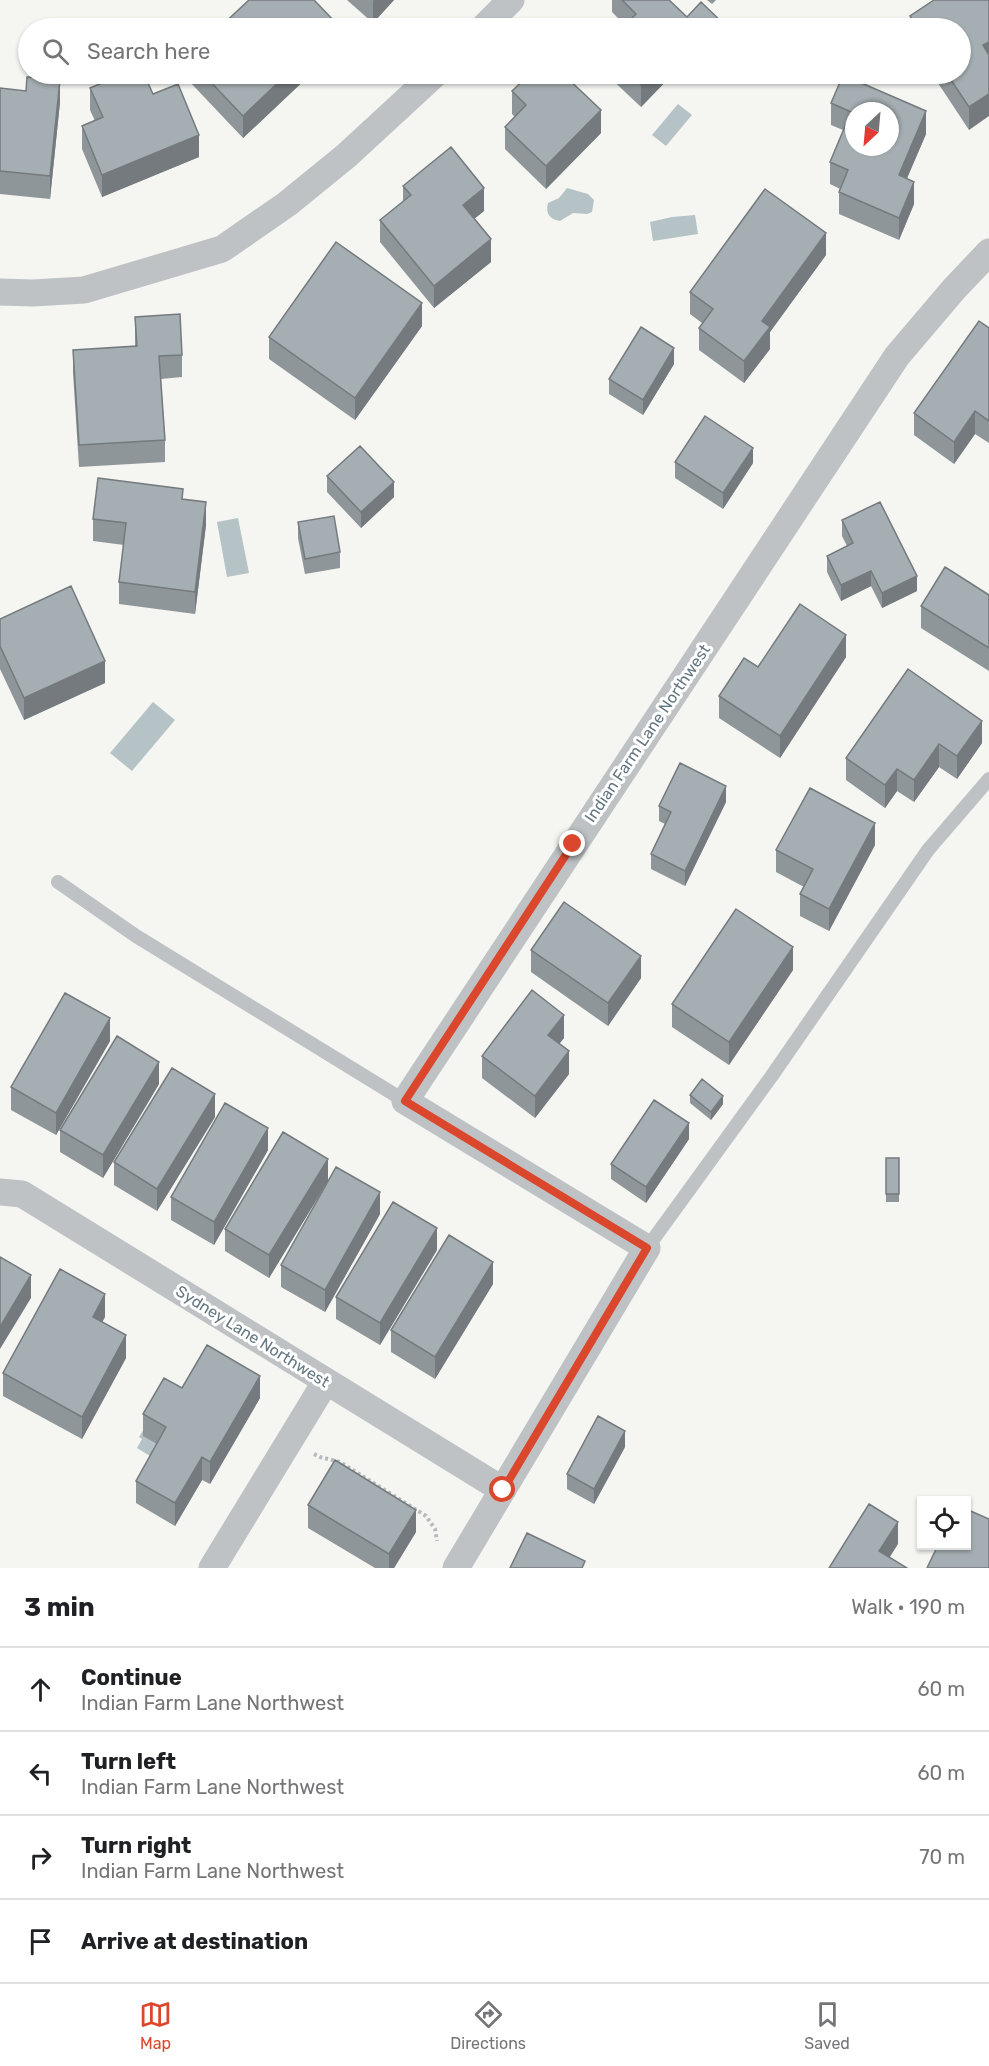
<!DOCTYPE html>
<meta charset="utf-8">
<style>
:root{--surface:#fff;--page:#f6f6f6;--text:#202124;--muted:#757577;--line:#e0e0e0;--accent:#db472c}
body{margin:0;font-family:Rubik,sans-serif;background:var(--page);color:var(--text)}
.controls{position:absolute;right:18px;bottom:18px;display:grid;overflow:hidden;border-radius:0px;box-shadow:0 2px 4px #0004}
.controls button{width:54px;height:54px;display:grid;place-items:center;padding:0;border:0;border-bottom:2px solid var(--line);background:var(--surface);color:var(--text);font:30px sans-serif}
.compass{position:absolute;left:845px;top:102px;width:54px;height:54px;border-radius:50%;background:var(--surface);box-shadow:0 2px 4px #0004;rotate:206deg}
.stop{position:absolute;width:18px;height:18px;margin:-14px;border:4px solid #db472c;border-radius:50%;background:#fff}
.stop.end{background:#db472c;border-color:#fff;box-shadow:0 2px 6px #0008}
.list{margin:0;padding:0;list-style:none}
h2{display:flex;justify-content:space-between;align-items:center;height:78px;margin:0;padding:0 24px;font-size:26px}
h2 small{font-size:20px;font-weight:400;color:var(--muted)}
.list li{display:grid;grid-template-columns:39px 1fr auto;gap:18px;align-items:center;box-sizing:border-box;height:84px;padding:0 24px;border-top:2px solid var(--line)}
.list b{display:block;font-size:22px;white-space:nowrap}
.list p{margin:0;font-size:20px;white-space:nowrap;color:var(--muted)}
.list em{font-size:20px;font-style:normal;color:var(--muted)}
.icon{flex:none;width:33px;height:33px;fill:none;stroke:currentColor;stroke-width:2;stroke-linecap:round;stroke-linejoin:round}
.map{position:relative;flex:none;width:989px;height:1568px;overflow:hidden}
.search{position:absolute;background:var(--surface);box-shadow:0 2px 4px #0004;left:18px;right:18px;top:18px;height:66px;display:flex;align-items:center;gap:15px;box-sizing:border-box;padding:0 21px;border-radius:33px;color:var(--muted);font-size:22px}
.sheet{height:414px;background:var(--surface)}
nav{display:flex;justify-content:space-around;align-items:center;box-sizing:border-box;height:84px;border-top:2px solid var(--line);background:var(--surface);font-size:16px;color:var(--muted)}
nav a{display:grid;justify-items:center;gap:3px}
nav .on{color:var(--accent)}
.map>svg:first-child{display:block}
.water{fill:#b5c3c6}
.lines{fill:none;stroke-linecap:round;stroke-linejoin:round}
.path{stroke:#b8bbbd;stroke-width:4;stroke-dasharray:3 3;stroke-linecap:butt}
.lane{stroke:#bec2c5;stroke-width:14}
.street{stroke:#bec2c5;stroke-width:27}
.wall{fill:#8e9699}
.shaded-wall{fill:#747a7d}
.building{fill:#a5aeb2;stroke:#747a7d;stroke-width:1.5;fill-rule:evenodd}
.route{stroke:#db472c;stroke-width:8}
.labels{text-anchor:middle;stroke-width:6;stroke-linejoin:round;paint-order:stroke}
.street-label{font-size:16px;fill:#657781;stroke:#fff}
</style>
<div class="map">
<svg width="989" height="1568" viewBox="0 0 989 1568">
<rect width="100%" height="100%" fill="#f5f5f2"/>
<path class="water" d="M 678,104 L 692,115 L 666,146 L 652,135 Z
M 567,188 L 588,194 L 594,200 L 592,212 L 587,214 L 573,213 L 560,221 C 550,219 545,214 548,203 L 559,198 Z
M 695,215 L 698,234 L 653,241 L 650,222 L 672,217 Z
M 238,518 L 249,573 L 227,577 L 217,522 Z
M 153,702 L 175,720 L 132,771 L 110,753 Z
M 165,1396 L 184,1407 L 150,1456 L 137,1448 L 142,1439 L 139,1437 Z"/>
<g class="lines">
<path class="path" d="M 314,1454 L 320,1457 L 340,1462 L 426,1516 L 435,1529 L 437,1541"/>
<path class="lane" d="M 58,882 L 136,936 L 405,1101
M 647,1248 L 771,1077 L 928,850 L 989,779"/>
<path class="street" d="M 483,28 L 511,0
M 0,292 L 33,293 L 84,290 L 222,249 L 287,204 L 346,156 L 435,74
M 0,1192 L 22,1194 L 503,1490
M 212,1568 L 326,1381
M 456,1568 L 647,1248 L 405,1101 L 897,356 L 954,289 L 989,252"/>
</g>
<path class="wall" d="M 347,0 L 394,0 L 373,23 Z
M 612,0 L 669,0 L 687,17 L 727,28 L 625,25 L 612,12 Z
M 707,0 L 716,0 L 712,4 Z
M 989,0 L 969,130 L 932,74 L 960,74 L 960,28 L 910,28 L 910,16 Z
M 188,74 L 311,74 L 243,138 L 188,80 Z
M 606,74 L 673,74 L 641,107 Z
M 693,74 L 703,74 L 698,78 Z
M 0,88 L 26,91 L 60,102 L 50,199 L 0,194 Z
M 90,88 L 153,94 L 199,157 L 102,197 L 82,149 L 82,126 L 95,121 L 90,110 Z
M 512,91 L 601,133 L 546,189 L 505,149 L 505,127 L 515,117 L 512,114 Z
M 831,103 L 926,134 L 907,178 L 914,204 L 899,240 L 839,214 L 839,192 L 840,189 L 830,184 L 830,162 L 843,130 L 831,125 Z
M 403,186 L 484,211 L 474,219 L 491,262 L 434,308 L 380,242 L 380,220 L 403,202 Z
M 826,255 L 770,332 L 770,349 L 744,383 L 699,350 L 699,328 L 702,323 L 690,314 L 690,292 Z
M 135,317 L 182,355 L 182,377 L 161,379 L 165,440 L 165,462 L 79,467 L 73,373 L 73,350 L 135,346 Z
M 422,326 L 355,420 L 269,359 L 269,337 Z
M 989,328 L 989,443 L 975,434 L 954,464 L 914,435 L 914,413 Z
M 674,364 L 643,415 L 609,394 L 609,379 Z
M 675,462 L 753,463 L 723,509 L 675,478 Z
M 327,476 L 394,497 L 361,528 L 327,492 Z
M 183,499 L 206,525 L 195,614 L 119,604 L 119,582 L 124,545 L 93,541 L 93,519 Z
M 842,520 L 917,591 L 882,608 L 871,586 L 841,601 L 827,572 L 827,556 L 847,546 L 842,536 Z
M 298,522 L 340,552 L 340,568 L 305,574 L 298,538 Z
M 989,595 L 989,671 L 921,628 L 921,606 Z
M 0,619 L 105,683 L 24,720 L 0,669 Z
M 846,657 L 780,758 L 719,718 L 719,696 L 758,667 Z
M 908,669 L 982,743 L 957,779 L 939,767 L 914,802 L 897,791 L 885,808 L 846,780 L 846,758 Z
M 726,802 L 685,886 L 651,869 L 651,854 L 665,824 L 659,821 L 659,806 Z
M 875,845 L 829,931 L 800,916 L 800,894 L 804,887 L 776,872 L 776,850 Z
M 531,950 L 641,978 L 608,1026 L 531,972 Z
M 793,970 L 729,1065 L 672,1027 L 672,1004 Z
M 564,1038 L 559,1044 L 569,1074 L 535,1118 L 482,1078 L 482,1056 Z
M 110,1041 L 56,1135 L 11,1110 L 11,1087 Z
M 159,1084 L 103,1178 L 60,1152 L 60,1130 Z
M 690,1095 L 723,1104 L 711,1120 L 690,1103 Z
M 215,1117 L 157,1211 L 114,1185 L 114,1162 Z
M 689,1139 L 646,1203 L 611,1179 L 611,1164 Z
M 268,1150 L 214,1245 L 171,1220 L 171,1197 Z
M 886,1158 L 899,1158 L 899,1202 L 886,1202 Z
M 328,1181 L 269,1278 L 225,1251 L 225,1229 Z
M 380,1214 L 325,1312 L 281,1287 L 281,1265 Z
M 437,1250 L 380,1345 L 336,1319 L 336,1297 Z
M 493,1284 L 435,1379 L 391,1352 L 391,1330 Z
M 105,1317 L 102,1322 L 126,1358 L 82,1439 L 3,1396 L 3,1373 Z
M 182,1388 L 260,1398 L 210,1484 L 202,1480 L 175,1526 L 136,1503 L 136,1481 L 157,1444 L 143,1436 L 143,1414 Z
M 625,1447 L 594,1504 L 567,1489 L 567,1474 Z
M 308,1505 L 416,1532 L 394,1568 L 375,1568 L 308,1528 Z"/>
<path class="shaded-wall" d="M 374,0 L 394,0 L 373,23 L 373,1 Z
M 989,42 L 989,64 L 983,45 Z
M 287,74 L 311,74 L 243,138 L 243,116 Z
M 652,74 L 673,74 L 641,107 L 641,85 Z
M 698,74 L 703,74 L 698,78 Z
M 60,80 L 60,102 L 50,199 L 50,176 Z
M 989,94 L 989,116 L 969,130 L 969,107 Z
M 601,110 L 601,133 L 546,189 L 546,166 Z
M 926,111 L 926,134 L 899,197 L 899,175 Z
M 199,135 L 199,157 L 102,197 L 102,175 Z
M 914,182 L 914,204 L 899,240 L 899,218 Z
M 484,188 L 484,211 L 463,228 L 463,205 Z
M 826,233 L 826,255 L 770,332 L 770,349 L 744,383 L 744,361 L 762,321 Z
M 491,239 L 491,262 L 434,308 L 434,286 Z
M 422,303 L 422,326 L 355,420 L 355,398 Z
M 674,348 L 674,364 L 643,415 L 643,400 Z
M 975,411 L 975,434 L 954,464 L 954,442 Z
M 753,448 L 753,463 L 723,509 L 723,493 Z
M 394,482 L 394,497 L 361,528 L 361,512 Z
M 206,502 L 206,525 L 195,614 L 195,592 Z
M 871,571 L 871,586 L 841,601 L 841,585 Z
M 917,576 L 917,591 L 882,608 L 882,593 Z
M 846,635 L 846,657 L 780,758 L 780,736 Z
M 105,661 L 105,683 L 24,720 L 24,698 Z
M 982,721 L 982,743 L 957,779 L 957,756 Z
M 939,744 L 939,767 L 914,802 L 914,780 Z
M 897,769 L 897,791 L 885,808 L 885,785 Z
M 726,786 L 726,802 L 685,886 L 685,871 Z
M 875,823 L 875,845 L 829,931 L 829,909 Z
M 793,947 L 793,970 L 729,1065 L 729,1042 Z
M 641,956 L 641,978 L 608,1026 L 608,1003 Z
M 564,1015 L 564,1038 L 548,1058 L 548,1035 Z
M 110,1018 L 110,1041 L 56,1135 L 56,1113 Z
M 569,1051 L 569,1074 L 535,1118 L 535,1096 Z
M 159,1062 L 159,1084 L 103,1178 L 103,1155 Z
M 215,1094 L 215,1117 L 157,1211 L 157,1189 Z
M 723,1096 L 723,1104 L 711,1120 L 711,1112 Z
M 689,1123 L 689,1139 L 646,1203 L 646,1187 Z
M 268,1128 L 268,1150 L 214,1245 L 214,1222 Z
M 328,1159 L 328,1181 L 269,1278 L 269,1255 Z
M 380,1192 L 380,1214 L 325,1312 L 325,1290 Z
M 437,1228 L 437,1250 L 380,1345 L 380,1323 Z
M 493,1262 L 493,1284 L 435,1379 L 435,1357 Z
M 31,1275 L 31,1298 L 0,1349 L 0,1327 Z
M 105,1294 L 105,1317 L 93,1339 L 93,1317 Z
M 126,1335 L 126,1358 L 82,1439 L 82,1417 Z
M 260,1376 L 260,1398 L 210,1484 L 210,1462 Z
M 625,1431 L 625,1447 L 594,1504 L 594,1489 Z
M 202,1457 L 202,1480 L 175,1526 L 175,1503 Z
M 416,1510 L 416,1532 L 394,1568 L 389,1568 L 389,1554 Z
M 898,1522 L 898,1544 L 883,1568 L 879,1551 Z"/>
<path class="building" d="M 249,0 L 314,0 L 338,25 L 335,28 L 219,28 Z
M 622,0 L 669,0 L 687,17 L 701,2 L 727,27 L 725,28 L 622,28 L 636,14 Z
M 934,0 L 989,0 L 989,42 L 983,45 L 989,55 L 989,94 L 969,107 L 947,74 L 960,74 L 960,28 L 918,28 L 910,16 Z
M 608,23 L 614,28 L 602,28 Z
M 124,74 L 144,74 L 153,94 L 178,84 L 199,135 L 102,175 L 82,126 L 103,117 L 90,88 Z
M 203,74 L 287,74 L 243,116 Z
M 530,74 L 563,74 L 601,110 L 546,166 L 505,127 L 526,105 L 512,91 Z
M 630,74 L 652,74 L 641,85 Z
M 843,75 L 926,111 L 899,175 L 914,182 L 899,218 L 839,192 L 848,170 L 830,162 L 851,112 L 831,103 ZM 854,111 L 890,111 L 890,147 L 854,147 Z
M 27,77 L 60,80 L 50,176 L 0,171 L 0,88 L 26,91 Z
M 451,147 L 484,188 L 463,205 L 491,239 L 434,286 L 380,220 L 411,195 L 403,186 Z
M 765,189 L 826,233 L 762,321 L 770,327 L 744,361 L 699,328 L 713,309 L 690,292 Z
M 336,242 L 422,303 L 355,398 L 269,337 Z
M 180,314 L 182,355 L 159,356 L 165,440 L 79,445 L 73,350 L 137,346 L 135,317 Z
M 979,321 L 989,328 L 989,421 L 975,411 L 954,442 L 914,413 Z
M 641,327 L 674,348 L 643,400 L 609,379 Z
M 705,416 L 753,448 L 723,493 L 675,462 Z
M 360,446 L 394,482 L 361,512 L 327,476 Z
M 98,478 L 183,489 L 182,499 L 206,502 L 195,592 L 119,582 L 126,523 L 93,519 Z
M 880,502 L 917,576 L 882,593 L 871,571 L 841,585 L 827,556 L 853,543 L 842,520 Z
M 334,516 L 340,552 L 305,559 L 298,522 Z
M 945,567 L 989,595 L 989,648 L 921,606 Z
M 71,586 L 105,661 L 24,698 L 0,646 L 0,619 Z
M 800,604 L 846,635 L 780,736 L 719,696 L 744,658 L 758,667 Z
M 908,669 L 982,721 L 957,756 L 939,744 L 914,780 L 897,769 L 885,785 L 846,758 Z
M 680,763 L 726,786 L 685,871 L 651,854 L 671,812 L 659,806 Z
M 810,788 L 875,823 L 829,909 L 800,894 L 813,869 L 776,850 Z
M 564,902 L 641,956 L 608,1003 L 531,950 Z
M 736,909 L 793,947 L 729,1042 L 672,1004 Z
M 532,990 L 564,1015 L 548,1035 L 569,1051 L 535,1096 L 482,1056 Z
M 65,993 L 110,1018 L 56,1113 L 11,1087 Z
M 117,1036 L 159,1062 L 103,1155 L 60,1130 Z
M 172,1068 L 215,1094 L 157,1189 L 114,1162 Z
M 702,1079 L 723,1096 L 711,1112 L 690,1095 Z
M 654,1100 L 689,1123 L 646,1187 L 611,1164 Z
M 225,1103 L 268,1128 L 214,1222 L 171,1197 Z
M 283,1132 L 328,1159 L 269,1255 L 225,1229 Z
M 886,1158 L 899,1158 L 899,1194 L 886,1194 Z
M 336,1167 L 380,1192 L 325,1290 L 281,1265 Z
M 393,1202 L 437,1228 L 380,1323 L 336,1297 Z
M 449,1235 L 493,1262 L 435,1357 L 391,1330 Z
M 0,1257 L 31,1275 L 0,1327 Z
M 60,1269 L 105,1294 L 93,1317 L 126,1335 L 82,1417 L 3,1373 Z
M 207,1345 L 260,1376 L 210,1462 L 202,1457 L 175,1503 L 136,1481 L 166,1427 L 143,1414 L 164,1378 L 182,1388 Z
M 598,1416 L 625,1431 L 594,1489 L 567,1474 Z
M 335,1460 L 416,1510 L 389,1554 L 308,1505 Z
M 869,1504 L 898,1522 L 879,1551 L 907,1568 L 829,1568 Z
M 966,1509 L 989,1519 L 989,1568 L 927,1568 L 938,1545 L 966,1545 Z
M 527,1533 L 585,1561 L 582,1568 L 510,1568 Z"/>
<g class="lines">
<path class="route" d="M 503,1490 L 647,1248 L 405,1101 L 573,844"/>
</g>
<g class="labels">
<g class="street-label">
<text transform="translate(647 733) rotate(-56)" y="6">Indian Farm Lane Northwest</text>
<text transform="translate(253 1336) rotate(32)" y="6">Sydney Lane Northwest</text>
</g>
</g>
</svg>
<div class="controls">
<button><svg class="icon" aria-label="locate" viewBox="0 0 24 24"><circle cx="12" cy="12" r="6"/><path d="M12 2v4M12 18v4M2 12h4M18 12h4"/></svg></button>
</div>
<svg class="compass" viewBox="-18 -18 36 36"><path d="M0-13l5 13h-10z" fill="#e53935"/><path d="M0 13l5-13h-10z" fill="#757577"/></svg>
<div class="stop" style="left:503px;top:1490px"></div>
<div class="stop end" style="left:573px;top:844px"></div>
<div class="search"><svg class="icon" aria-label="search" viewBox="0 0 24 24"><circle cx="10" cy="10" r="6"/><path d="M15 15l6 6"/></svg>Search here</div>
</div>
<section class="sheet">
<h2>3 min<small>Walk · 190 m</small></h2>
<ul class="list">
<li><svg class="icon" aria-label="ahead" viewBox="0 0 24 24"><path d="M12 20V5M6 11l6-6 6 6"/></svg><div><b>Continue</b><p>Indian Farm Lane Northwest</p></div><em>60 m</em></li>
<li><svg class="icon" aria-label="left" viewBox="0 0 24 24"><path d="M17 20v-9H6M10 6l-5 5 5 5"/></svg><div><b>Turn left</b><p>Indian Farm Lane Northwest</p></div><em>60 m</em></li>
<li><svg class="icon" aria-label="right" viewBox="0 0 24 24"><path d="M7 20v-9h11M14 6l5 5-5 5"/></svg><div><b>Turn right</b><p>Indian Farm Lane Northwest</p></div><em>70 m</em></li>
<li><svg class="icon" aria-label="arrive" viewBox="0 0 24 24"><path d="M6 21V4h12l-3 4 3 4H6"/></svg><div><b>Arrive at destination</b></div></li>
</ul>
</section>
<nav>
<a class="on"><svg class="icon" aria-label="map" viewBox="0 0 24 24"><path d="M3 6l6-2 6 2 6-2v14l-6 2-6-2-6 2zM9 4v14M15 6v14"/></svg>Map</a>
<a><svg class="icon" aria-label="directions" viewBox="0 0 24 24"><path d="M12 3l9 9-9 9-9-9zM9 14v-3h6M13 9l2 2-2 2"/></svg>Directions</a>
<a><svg class="icon" aria-label="saved" viewBox="0 0 24 24"><path d="M7 4h10v16l-5-4-5 4z"/></svg>Saved</a>
</nav>
